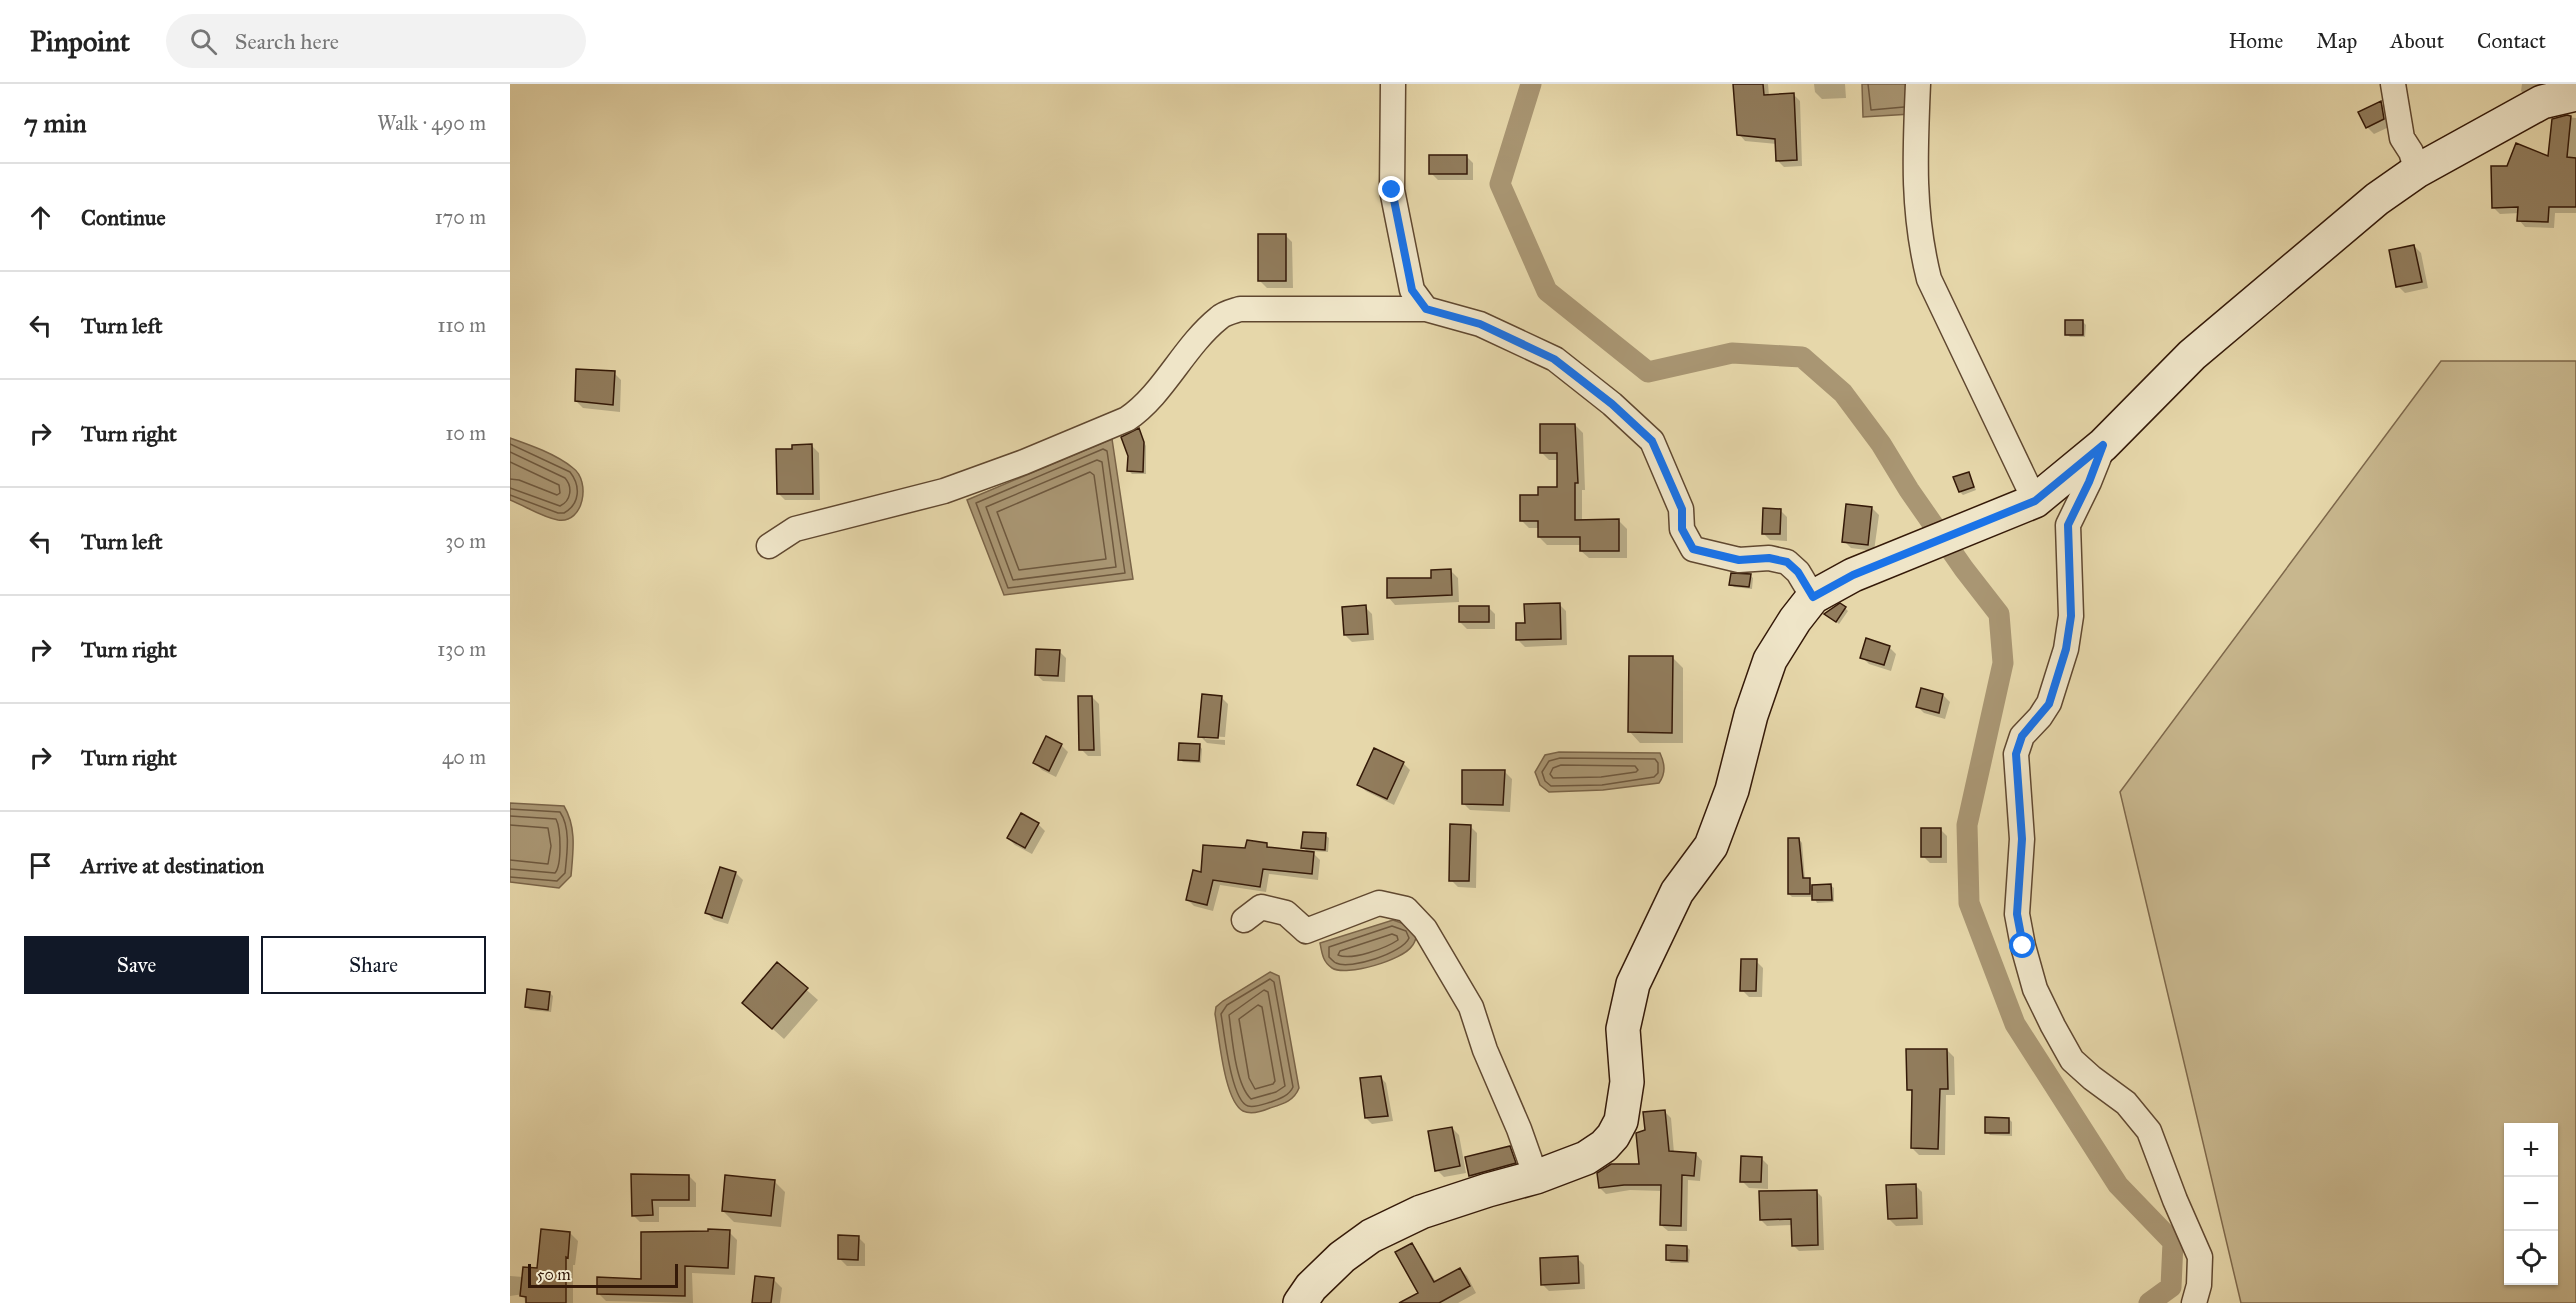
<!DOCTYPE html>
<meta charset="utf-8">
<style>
:root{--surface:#fff;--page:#f2f2f2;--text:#222;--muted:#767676;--line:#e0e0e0;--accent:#111827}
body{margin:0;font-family:"IM FELL Great Primer",serif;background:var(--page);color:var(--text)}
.controls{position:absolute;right:18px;bottom:18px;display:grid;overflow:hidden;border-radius:0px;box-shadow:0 2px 4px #0004}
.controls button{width:54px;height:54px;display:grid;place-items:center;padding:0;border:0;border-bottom:2px solid var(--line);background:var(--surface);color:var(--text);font:30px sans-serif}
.scale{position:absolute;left:18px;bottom:15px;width:150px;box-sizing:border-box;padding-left:6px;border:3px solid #341908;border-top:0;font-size:16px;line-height:21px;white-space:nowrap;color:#341908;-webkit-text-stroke:4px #efe5c8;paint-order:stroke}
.stop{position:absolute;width:18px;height:18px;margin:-14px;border:4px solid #1a73e8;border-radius:50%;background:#fff}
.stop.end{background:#1a73e8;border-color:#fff;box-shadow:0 2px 6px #0008}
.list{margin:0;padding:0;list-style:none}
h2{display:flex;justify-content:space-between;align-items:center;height:78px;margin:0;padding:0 24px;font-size:26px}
h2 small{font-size:20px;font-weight:400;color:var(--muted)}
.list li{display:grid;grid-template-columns:39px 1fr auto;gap:18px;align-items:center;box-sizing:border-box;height:108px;padding:0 24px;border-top:2px solid var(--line)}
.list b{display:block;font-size:22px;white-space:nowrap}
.list em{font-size:20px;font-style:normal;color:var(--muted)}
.actions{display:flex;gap:12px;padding:18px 24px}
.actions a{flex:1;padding:14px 0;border:2px solid var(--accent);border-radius:0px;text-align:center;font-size:21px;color:var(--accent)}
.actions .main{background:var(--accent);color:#fff}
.icon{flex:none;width:33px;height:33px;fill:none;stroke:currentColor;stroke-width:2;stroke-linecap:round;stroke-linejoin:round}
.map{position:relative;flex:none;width:2066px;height:1219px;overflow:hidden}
header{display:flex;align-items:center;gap:36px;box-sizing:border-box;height:84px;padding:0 30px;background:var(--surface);border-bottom:2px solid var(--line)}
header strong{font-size:28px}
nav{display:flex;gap:33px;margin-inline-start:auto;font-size:21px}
.search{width:420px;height:54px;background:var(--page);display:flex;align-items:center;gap:15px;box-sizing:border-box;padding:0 21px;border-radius:33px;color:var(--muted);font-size:22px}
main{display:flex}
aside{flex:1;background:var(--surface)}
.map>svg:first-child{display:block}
.green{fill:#c8b78e;stroke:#7e684b;stroke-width:1.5;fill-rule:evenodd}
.water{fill:#a99673;stroke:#7a6448;stroke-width:1.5}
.shadow{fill:#0003}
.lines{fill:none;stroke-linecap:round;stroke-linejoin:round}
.shore{stroke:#6e583e;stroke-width:1.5}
.canal{stroke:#a99673;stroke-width:21}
.building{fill:#917c5c;stroke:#341908;stroke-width:1.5}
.street-casing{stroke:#604830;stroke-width:27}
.secondary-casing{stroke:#341908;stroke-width:36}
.street{stroke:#efe5c8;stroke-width:24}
.secondary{stroke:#efe5c8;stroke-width:33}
.route{stroke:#1a73e8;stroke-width:8}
</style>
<header>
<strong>Pinpoint</strong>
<div class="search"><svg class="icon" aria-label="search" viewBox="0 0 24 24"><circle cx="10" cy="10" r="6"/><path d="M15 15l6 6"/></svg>Search here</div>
<nav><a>Home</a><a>Map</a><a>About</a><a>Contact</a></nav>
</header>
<main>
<aside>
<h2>7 min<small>Walk · 490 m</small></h2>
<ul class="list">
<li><svg class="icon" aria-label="ahead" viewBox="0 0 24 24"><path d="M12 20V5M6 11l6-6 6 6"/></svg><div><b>Continue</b></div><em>170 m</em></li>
<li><svg class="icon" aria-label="left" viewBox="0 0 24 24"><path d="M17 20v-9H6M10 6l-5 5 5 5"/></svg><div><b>Turn left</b></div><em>110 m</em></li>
<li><svg class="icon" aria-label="right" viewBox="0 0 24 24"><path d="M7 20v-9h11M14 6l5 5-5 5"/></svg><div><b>Turn right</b></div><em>10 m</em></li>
<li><svg class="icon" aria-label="left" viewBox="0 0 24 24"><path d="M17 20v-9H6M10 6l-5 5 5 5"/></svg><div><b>Turn left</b></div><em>30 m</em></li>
<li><svg class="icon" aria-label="right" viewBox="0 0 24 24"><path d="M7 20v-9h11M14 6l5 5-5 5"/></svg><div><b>Turn right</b></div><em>130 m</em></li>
<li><svg class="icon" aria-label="right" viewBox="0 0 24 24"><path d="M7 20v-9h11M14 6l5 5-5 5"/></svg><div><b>Turn right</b></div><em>40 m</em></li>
<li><svg class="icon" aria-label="arrive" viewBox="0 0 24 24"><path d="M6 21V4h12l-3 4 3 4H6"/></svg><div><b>Arrive at destination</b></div></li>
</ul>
<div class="actions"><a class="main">Save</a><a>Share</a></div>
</aside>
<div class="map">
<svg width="2066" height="1219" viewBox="0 0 2066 1219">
<rect width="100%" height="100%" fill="#e6d7aa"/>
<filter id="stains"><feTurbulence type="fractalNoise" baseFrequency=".00333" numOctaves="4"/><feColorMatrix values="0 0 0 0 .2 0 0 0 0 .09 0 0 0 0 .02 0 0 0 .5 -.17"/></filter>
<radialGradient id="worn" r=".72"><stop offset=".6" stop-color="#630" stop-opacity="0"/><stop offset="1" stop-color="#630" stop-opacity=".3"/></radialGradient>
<path class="green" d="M 1931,277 L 2066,277 L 2066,1219 L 1731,1219 L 1610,708 ZM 1998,1044 L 2044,1044 L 2044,1196 L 1998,1196 Z"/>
<path class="water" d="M 1352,0 L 1397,0 L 1401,30 L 1353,33 Z
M 0,354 C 20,361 46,370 63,384 C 81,397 74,440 48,436 C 32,433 15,422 0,416 Z
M 602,355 L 623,495 L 494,511 L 457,416 Z
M 1049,668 L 1150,669 C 1155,680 1156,689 1149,699 L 1093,706 L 1039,708 L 1030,701 L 1025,688 L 1035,671 Z
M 0,719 L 54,722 C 67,744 63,768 61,792 L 49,804 L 0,798 Z
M 883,836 L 900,842 L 906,854 C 905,857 904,860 902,862 C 893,876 836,893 822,884 C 813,878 812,870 810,859 Z
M 760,888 L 769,892 L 789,1004 C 784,1017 773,1020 760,1024 C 753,1027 741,1031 733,1027 C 714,1017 709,951 705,930 L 706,923 L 713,917 Z"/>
<path class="shadow" d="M 1224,0 L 1258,0 L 1259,12 L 1283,10 L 1290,17 L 1292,82 L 1274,83 L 1268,77 L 1267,60 L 1235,57 L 1229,50 Z
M 1304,0 L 1335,0 L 1336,14 L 1312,15 L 1305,8 Z
M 2012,0 L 2030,0 L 2030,3 L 2014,10 L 2011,7 Z
M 1871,19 L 1878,26 L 1881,42 L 1864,50 L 1857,43 L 1850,29 Z
M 2057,33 L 2066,34 L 2066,129 L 2045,129 L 2044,144 L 2015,143 L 2009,136 L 2009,129 L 1990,130 L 1983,123 L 1998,84 L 2040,74 Z
M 956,72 L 963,79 L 963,96 L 928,96 L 921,89 Z
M 775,151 L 782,158 L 783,204 L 757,204 L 750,197 Z
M 1904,162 L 1911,169 L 1918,204 L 1895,209 L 1888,202 Z
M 1572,237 L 1576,241 L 1575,253 L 1560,253 L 1557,250 Z
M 104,289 L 111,296 L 110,328 L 73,324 L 66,317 Z
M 1065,341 L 1073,349 L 1075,406 L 1072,406 L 1072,437 L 1109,437 L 1117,445 L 1117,474 L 1079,474 L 1071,467 L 1071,461 L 1037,461 L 1029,453 L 1029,444 L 1019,444 L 1011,436 L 1029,413 L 1048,404 L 1049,376 L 1039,376 L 1031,368 Z
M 628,346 L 636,362 L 636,390 L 622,390 L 619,387 L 619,371 Z
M 302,362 L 309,369 L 310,416 L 275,416 L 268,409 L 283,366 Z
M 1458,389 L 1466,406 L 1453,411 L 1450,408 Z
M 1362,424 L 1369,431 L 1364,467 L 1341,464 L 1334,457 Z
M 1270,426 L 1277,433 L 1277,457 L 1260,456 L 1253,449 Z
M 941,487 L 948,494 L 949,518 L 885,521 L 879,514 Z
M 1240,491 L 1243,494 L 1242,505 L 1224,503 L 1221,500 Z
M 1049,520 L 1056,527 L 1057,561 L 1015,563 L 1008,556 Z
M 855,523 L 862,530 L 864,556 L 842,558 L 835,551 Z
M 978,523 L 985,530 L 985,545 L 957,545 L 950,538 Z
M 1335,524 L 1338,527 L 1329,540 L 1319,532 Z
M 1379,563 L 1386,570 L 1381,587 L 1359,580 L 1352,573 Z
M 549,567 L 556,574 L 555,598 L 533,597 L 526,590 Z
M 1162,573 L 1173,584 L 1173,659 L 1130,659 L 1120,648 Z
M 1433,611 L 1440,618 L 1435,635 L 1414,629 L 1407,622 Z
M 582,613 L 589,620 L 591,672 L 578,672 L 571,665 Z
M 711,613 L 718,620 L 715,653 L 695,652 L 695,655 L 715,656 L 715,661 L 697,659 L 690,652 Z
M 537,654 L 551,661 L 558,668 L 546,693 L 532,686 L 525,679 Z
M 689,661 L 692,665 L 691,679 L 673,678 L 670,675 Z
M 893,679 L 900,686 L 884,721 L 856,707 L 849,701 Z
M 995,688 L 1002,695 L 1000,728 L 960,726 L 953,719 Z
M 528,740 L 535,747 L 522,770 L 505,761 L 498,754 Z
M 960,742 L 967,749 L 966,804 L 948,803 L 941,796 Z
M 1430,745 L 1437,752 L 1437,779 L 1420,779 L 1413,772 Z
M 815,751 L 819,754 L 818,768 L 801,767 L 810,776 L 808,796 L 759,790 L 756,808 L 710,801 L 703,827 L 684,822 L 677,815 L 692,790 L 737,766 L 756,761 L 760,764 L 798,769 L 793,763 Z
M 1289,755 L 1292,759 L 1295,795 L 1299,795 L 1302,802 L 1320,801 L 1324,804 L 1324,818 L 1307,819 L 1304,813 L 1282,813 L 1279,810 Z
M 226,789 L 233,796 L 218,840 L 204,836 L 197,829 Z
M 1246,877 L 1253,884 L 1252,913 L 1239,913 L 1232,906 Z
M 267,880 L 308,916 L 274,955 L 234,919 Z
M 40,909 L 43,912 L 41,928 L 20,926 L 17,923 Z
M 1437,966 L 1444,973 L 1445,1011 L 1436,1011 L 1435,1071 L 1409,1071 L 1402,1064 L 1404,1010 L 1399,1005 Z
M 870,993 L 876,999 L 883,1037 L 862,1040 L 856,1034 Z
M 1155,1028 L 1161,1034 L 1164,1069 L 1186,1070 L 1192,1077 L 1190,1097 L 1178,1096 L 1177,1147 L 1158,1147 L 1151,1141 L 1152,1107 L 1120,1106 L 1096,1110 L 1090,1104 L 1131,1082 L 1137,1048 Z
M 1499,1035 L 1502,1038 L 1502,1052 L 1480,1051 L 1477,1048 Z
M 942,1044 L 949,1051 L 956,1089 L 934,1093 L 927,1086 Z
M 1000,1064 L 1008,1082 L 963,1095 L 960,1092 L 956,1074 Z
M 1251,1074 L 1258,1081 L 1258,1105 L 1239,1104 L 1232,1097 Z
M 122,1092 L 179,1092 L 186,1099 L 186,1123 L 149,1123 L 149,1138 L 130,1138 L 123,1131 Z
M 264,1097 L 275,1108 L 271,1143 L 224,1138 L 213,1127 Z
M 1405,1101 L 1412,1108 L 1413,1141 L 1386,1142 L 1379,1135 Z
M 1306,1107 L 1312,1113 L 1314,1166 L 1289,1167 L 1283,1161 L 1283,1141 L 1257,1142 L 1251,1136 Z
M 219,1148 L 227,1156 L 225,1191 L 182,1189 L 183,1219 L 96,1217 L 88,1209 L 133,1196 Z
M 60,1149 L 68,1157 L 65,1181 L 63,1181 L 63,1219 L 15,1219 L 14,1210 L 0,1212 L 0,1192 L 13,1193 L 28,1186 Z
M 348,1153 L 355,1160 L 355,1182 L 337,1182 L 330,1175 Z
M 901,1161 L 908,1168 L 926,1198 L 950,1185 L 957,1192 L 966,1209 L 948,1219 L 894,1219 L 910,1209 Z
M 1177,1163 L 1180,1166 L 1179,1179 L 1161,1179 L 1157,1176 Z
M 1067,1174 L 1074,1181 L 1075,1205 L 1039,1207 L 1032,1200 Z
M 264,1196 L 272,1204 L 270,1219 L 243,1219 Z"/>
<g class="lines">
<path class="shore" d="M 1358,0 L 1361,26 L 1394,23
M 0,360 L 60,388 C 71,402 70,420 54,429 L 48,429 L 0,411
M 593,365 L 597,367 L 615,489 L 498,504 L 466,419 Z
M 0,368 L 55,394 C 63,403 61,417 50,422 L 0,404
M 587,376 L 592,378 L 606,483 L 503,496 L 476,423 Z
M 0,378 L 49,401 L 50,409 L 47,411 L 9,396 L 0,395
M 580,388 L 584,391 L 596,475 L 509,486 L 487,428 Z
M 1050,674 L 1145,675 L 1148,679 L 1148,689 L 1144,693 L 1092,701 L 1041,702 L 1035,697 L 1032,688 L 1039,677 Z
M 1051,681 L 1125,682 L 1128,686 L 1126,688 L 1091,693 L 1043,694 L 1040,690 L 1043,684 Z
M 0,725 L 50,728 C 61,744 57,770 55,789 L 47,797 L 0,793
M 0,732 L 46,735 C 51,745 52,781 45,789 L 0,785
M 0,741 L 38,744 L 41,762 L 38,780 L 0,776
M 882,842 L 896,847 L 899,854 C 893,869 840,886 826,879 C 825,879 820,874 819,873 L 819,863 Z
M 882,850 L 887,852 L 888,856 C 876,864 842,877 828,871 L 830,867 Z
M 760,895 L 764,898 L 783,1003 C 779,1012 769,1015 761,1018 C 754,1020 745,1024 738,1022 C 721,1017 714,947 711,930 L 717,921 Z
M 754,906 L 758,908 L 775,1002 L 766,1008 L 741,1015 C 725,1000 722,952 719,931 Z
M 748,921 L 752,923 L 765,997 L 763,1000 L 745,1005 L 739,994 L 729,935 Z"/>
<path class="canal" d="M 1021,0 L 990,100 L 1037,207 L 1138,288 L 1222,269 L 1292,273 L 1333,309 L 1371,360 L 1399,406 L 1454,485 L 1489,530 L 1493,579 L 1457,741 L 1459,819 L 1505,940 L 1608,1101 L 1663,1158 L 1661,1203 L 1639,1219"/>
</g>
<path class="building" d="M 1223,0 L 1253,0 L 1254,11 L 1284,9 L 1287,76 L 1266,77 L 1265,55 L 1227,51 Z
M 1871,17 L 1874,35 L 1856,44 L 1848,28 Z
M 2057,31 L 2061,32 L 2057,73 L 2066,74 L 2066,123 L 2039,123 L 2038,138 L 2007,137 L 2008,123 L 1982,124 L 1981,82 L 1997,82 L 2006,59 L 2038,72 L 2042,35 Z
M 919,71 L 957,71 L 957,90 L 919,90 Z
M 748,150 L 776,150 L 776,197 L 748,197 Z
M 1904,161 L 1912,198 L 1886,203 L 1879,166 Z
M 1555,236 L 1573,236 L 1573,251 L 1555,251 Z
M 66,285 L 105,287 L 103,321 L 65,317 Z
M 1030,340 L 1065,340 L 1068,399 L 1065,399 L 1065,436 L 1109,435 L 1109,467 L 1070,467 L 1070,453 L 1028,453 L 1028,437 L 1010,437 L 1010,411 L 1028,411 L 1028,403 L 1047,403 L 1047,369 L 1030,369 Z
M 629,344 L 634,358 L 633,388 L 617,387 L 618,372 L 611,353 Z
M 302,360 L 303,410 L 267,410 L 266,365 L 282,365 L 282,361 Z
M 1459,388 L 1464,403 L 1449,408 L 1443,393 Z
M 1336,420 L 1362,423 L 1358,461 L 1332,458 Z
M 1253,424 L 1271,425 L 1270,450 L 1252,450 Z
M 941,485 L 942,511 L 877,514 L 877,494 L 921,494 L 921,486 Z
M 1221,489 L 1241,490 L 1239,503 L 1219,501 Z
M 1050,519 L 1051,555 L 1006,556 L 1006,539 L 1015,539 L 1014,520 Z
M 1330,519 L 1336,523 L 1326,538 L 1314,530 Z
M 856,521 L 858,550 L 834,551 L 832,523 Z
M 949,522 L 979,522 L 979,538 L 949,538 Z
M 1356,554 L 1380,562 L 1374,581 L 1350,574 Z
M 526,565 L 550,566 L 548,592 L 525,591 Z
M 1119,572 L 1163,572 L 1162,649 L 1118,648 Z
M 1411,604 L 1433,610 L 1429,629 L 1406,623 Z
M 692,610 L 712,612 L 708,654 L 688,653 Z
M 568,612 L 582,612 L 584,666 L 569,666 Z
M 536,652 L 552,660 L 539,687 L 523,679 Z
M 669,659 L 690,660 L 689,677 L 668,676 Z
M 864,664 L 894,678 L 877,715 L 847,701 Z
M 952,686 L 995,686 L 993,721 L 952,720 Z
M 511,729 L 529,739 L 515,764 L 497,754 Z
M 940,740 L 961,741 L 959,797 L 939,797 Z
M 1411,744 L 1431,744 L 1431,773 L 1411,773 Z
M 793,748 L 816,749 L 815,766 L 791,764 Z
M 1278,754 L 1289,754 L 1293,794 L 1300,794 L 1300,810 L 1278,810 Z
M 737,756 L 757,759 L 757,763 L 804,768 L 802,790 L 753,785 L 750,803 L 703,796 L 697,821 L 676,816 L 683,786 L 691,788 L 693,761 L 735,764 Z
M 210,783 L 226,788 L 212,834 L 195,829 Z
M 1321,800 L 1322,816 L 1302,816 L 1302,801 Z
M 1231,875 L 1247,875 L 1246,907 L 1230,907 Z
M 267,878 L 298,904 L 262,945 L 232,919 Z
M 17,905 L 40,908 L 38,926 L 15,923 Z
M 1396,965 L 1437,965 L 1438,1005 L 1430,1005 L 1428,1065 L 1401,1064 L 1402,1006 L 1397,1006 Z
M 871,992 L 878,1032 L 855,1034 L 850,994 Z
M 1155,1026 L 1159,1067 L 1186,1069 L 1184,1092 L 1172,1091 L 1171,1142 L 1150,1141 L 1151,1101 L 1114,1101 L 1089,1104 L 1087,1089 L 1101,1080 L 1129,1080 L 1126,1049 L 1135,1046 L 1133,1028 Z
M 1475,1033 L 1499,1034 L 1499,1049 L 1475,1049 Z
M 942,1043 L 950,1082 L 925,1087 L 918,1047 Z
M 1000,1062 L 1006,1079 L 959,1092 L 955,1073 Z
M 1231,1072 L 1252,1073 L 1251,1098 L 1230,1098 Z
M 121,1090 L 179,1091 L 179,1116 L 142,1116 L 143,1131 L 122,1132 Z
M 215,1091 L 265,1096 L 261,1132 L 212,1127 Z
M 1406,1100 L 1407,1134 L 1378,1135 L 1376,1101 Z
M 1307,1106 L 1308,1161 L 1282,1162 L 1281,1135 L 1250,1136 L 1249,1107 Z
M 31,1145 L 60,1148 L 58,1174 L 56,1173 L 56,1219 L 16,1219 L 16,1213 L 10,1212 L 13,1183 L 27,1184 Z
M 198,1145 L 220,1146 L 218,1184 L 175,1182 L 175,1212 L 87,1210 L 87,1193 L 131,1195 L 131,1148 L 198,1147 Z
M 328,1151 L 349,1152 L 348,1176 L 328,1175 Z
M 902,1159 L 924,1198 L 950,1184 L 960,1202 L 929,1219 L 889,1219 L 908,1209 L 885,1168 Z
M 1156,1161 L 1177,1162 L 1177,1177 L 1156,1176 Z
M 1068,1172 L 1069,1199 L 1031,1201 L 1030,1174 Z
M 245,1192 L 264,1194 L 261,1219 L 242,1219 Z"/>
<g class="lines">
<g class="street-casing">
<path id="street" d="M 883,0 L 882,106 L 902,206 L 916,225 L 970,240 L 1045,275 L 1102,320 L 1142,357 L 1171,425 L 1172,445 L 1183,465 L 1229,476 L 1259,474 L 1277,478 L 1288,488 L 1303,513
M 1408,0 C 1405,69 1402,127 1419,195 L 1525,417
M 1883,0 L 1892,54 L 1901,68 L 1907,87
M 1593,363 L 1579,398 L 1558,441 L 1561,532 L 1556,565 L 1539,619 L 1530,633 L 1512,652 L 1506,670 L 1512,755 L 1507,830 L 1513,862 L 1525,905 L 1543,942 L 1562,976 L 1582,994 L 1616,1019 L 1639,1047 L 1665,1116 L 1690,1173 L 1689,1201 L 1684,1219
M 259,462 L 285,445 L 434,407 L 514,378 L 617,335 C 654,310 673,263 709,234 C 714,229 724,227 730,225 L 916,225
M 734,836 L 751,823 L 776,829 L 796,847 L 869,819 L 896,825 L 915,845 L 961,923 L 975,966 L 1009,1045 L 1026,1093"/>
</g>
<g class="secondary-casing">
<path id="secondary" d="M 790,1219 L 801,1203 L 832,1173 L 861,1152 L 911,1128 L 978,1106 L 1026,1093 L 1076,1074 L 1094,1062 L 1103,1052 L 1111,1037 L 1117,998 L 1113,945 L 1123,900 L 1167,808 L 1201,762 L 1222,706 L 1241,631 L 1260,576 L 1285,536 L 1303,513 L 1343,491 L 1525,417 L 1593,361 L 1682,271 L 1867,115 L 1907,87 L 2032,18 L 2066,10"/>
</g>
<use href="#street" class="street"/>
<use href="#secondary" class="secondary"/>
</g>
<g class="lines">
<path class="route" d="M 882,106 L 902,206 L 916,225 L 970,240 L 1044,275 L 1102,320 L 1142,357 L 1172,425 L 1172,445 L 1183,465 L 1229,476 L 1259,474 L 1277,478 L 1288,488 L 1303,513 L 1343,491 L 1525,417 L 1593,361 L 1579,398 L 1558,441 L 1561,532 L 1556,565 L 1539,620 L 1512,652 L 1506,670 L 1512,755 L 1507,830 L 1513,862"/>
</g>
<rect width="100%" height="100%" filter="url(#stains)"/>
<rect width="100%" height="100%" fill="url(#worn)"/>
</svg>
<div class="controls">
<button>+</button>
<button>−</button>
<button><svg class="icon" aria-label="locate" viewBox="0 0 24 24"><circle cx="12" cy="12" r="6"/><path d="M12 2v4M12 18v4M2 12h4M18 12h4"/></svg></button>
</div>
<div class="scale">50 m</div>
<div class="stop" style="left:1513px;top:862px"></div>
<div class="stop end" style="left:882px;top:106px"></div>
</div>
</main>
